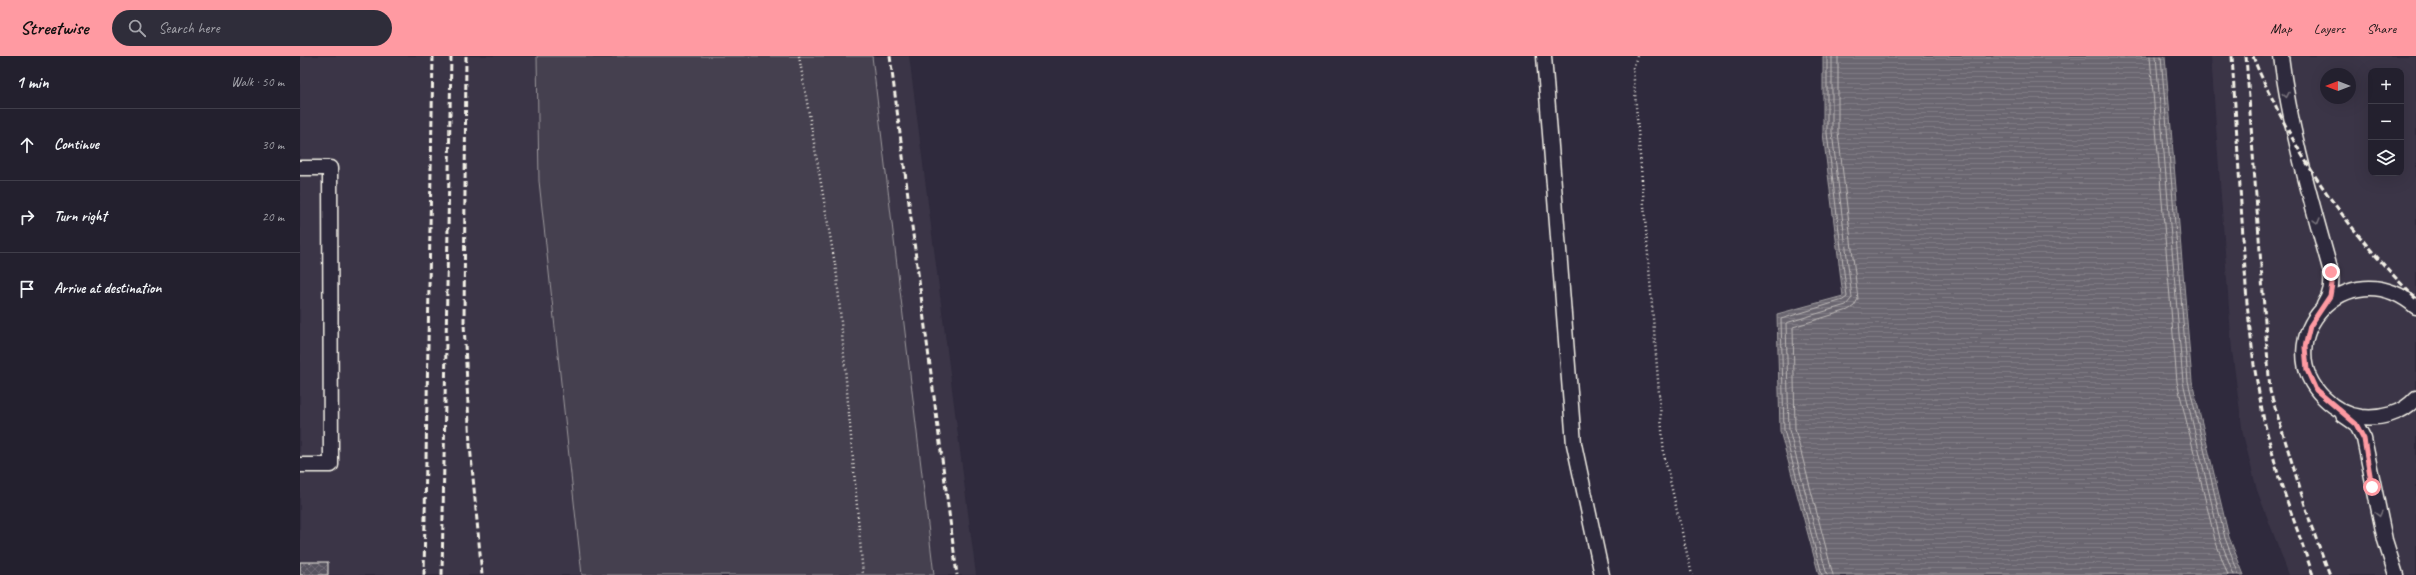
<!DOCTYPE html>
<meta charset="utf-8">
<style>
:root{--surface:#23202e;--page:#2f2d3a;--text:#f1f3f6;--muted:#a3a3aa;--line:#403e4a;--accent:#ff9aa2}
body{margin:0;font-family:Caveat,sans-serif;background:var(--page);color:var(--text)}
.controls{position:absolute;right:12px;top:12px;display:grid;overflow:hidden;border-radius:8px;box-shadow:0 4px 16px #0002}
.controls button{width:36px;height:36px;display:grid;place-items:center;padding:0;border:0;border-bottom:1px solid var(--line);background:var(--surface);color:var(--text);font:20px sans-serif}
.compass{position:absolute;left:2020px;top:12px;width:36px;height:36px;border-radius:50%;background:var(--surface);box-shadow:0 4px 16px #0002;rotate:270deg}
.stop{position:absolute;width:12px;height:12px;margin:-9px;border:3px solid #ff9aa2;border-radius:50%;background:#fff}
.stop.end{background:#ff9aa2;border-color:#fff;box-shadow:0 1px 4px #0008}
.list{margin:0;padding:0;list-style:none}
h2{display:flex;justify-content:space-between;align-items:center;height:52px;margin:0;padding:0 16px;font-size:17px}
h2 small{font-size:13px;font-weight:400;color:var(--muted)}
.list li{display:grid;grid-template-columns:26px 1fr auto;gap:12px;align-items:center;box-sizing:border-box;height:72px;padding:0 16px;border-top:1px solid var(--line)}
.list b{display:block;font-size:15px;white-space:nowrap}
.list em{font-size:13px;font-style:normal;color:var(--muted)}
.icon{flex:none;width:22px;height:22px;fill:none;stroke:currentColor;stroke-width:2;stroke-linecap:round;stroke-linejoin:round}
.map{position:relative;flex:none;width:2116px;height:519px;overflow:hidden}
header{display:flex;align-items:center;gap:24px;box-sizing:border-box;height:56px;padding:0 20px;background:var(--accent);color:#111}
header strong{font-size:19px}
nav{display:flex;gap:22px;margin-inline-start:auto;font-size:14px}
.search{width:280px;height:36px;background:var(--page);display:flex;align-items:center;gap:10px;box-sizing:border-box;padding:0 14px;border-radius:22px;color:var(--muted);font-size:15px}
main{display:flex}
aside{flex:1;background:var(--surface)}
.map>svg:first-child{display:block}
.built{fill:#3b3647;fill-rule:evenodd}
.green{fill:#454050;stroke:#9c989c}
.water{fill:url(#water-rules);stroke:#a19ea0}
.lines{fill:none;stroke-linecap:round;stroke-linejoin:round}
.shore{stroke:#bdb9b8;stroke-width:1}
.building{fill:url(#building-cross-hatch);stroke:#f4f1e8}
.service-casing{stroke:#f4f1e8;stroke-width:17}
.path{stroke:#f4f1e8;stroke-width:2.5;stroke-dasharray:1 3;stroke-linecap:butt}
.service{stroke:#2f2a3d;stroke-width:14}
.rail{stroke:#f4f1e8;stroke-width:3;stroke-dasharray:6 3;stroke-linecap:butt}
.oneway{stroke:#747079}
.route{stroke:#ff9aa2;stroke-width:5}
</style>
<header>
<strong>Streetwise</strong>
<div class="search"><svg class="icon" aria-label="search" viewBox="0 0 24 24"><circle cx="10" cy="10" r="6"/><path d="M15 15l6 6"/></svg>Search here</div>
<nav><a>Map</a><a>Layers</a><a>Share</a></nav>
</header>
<main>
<aside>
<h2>1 min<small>Walk · 50 m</small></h2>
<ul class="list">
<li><svg class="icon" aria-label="ahead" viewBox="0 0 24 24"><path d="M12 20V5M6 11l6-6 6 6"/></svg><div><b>Continue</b></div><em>30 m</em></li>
<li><svg class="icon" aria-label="right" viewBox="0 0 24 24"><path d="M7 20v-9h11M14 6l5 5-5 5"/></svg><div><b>Turn right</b></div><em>20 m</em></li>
<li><svg class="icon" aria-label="arrive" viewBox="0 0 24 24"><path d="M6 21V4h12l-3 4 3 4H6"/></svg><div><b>Arrive at destination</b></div></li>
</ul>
</aside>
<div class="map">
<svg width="2116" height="519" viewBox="0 0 2116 519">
<defs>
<pattern id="water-rules" width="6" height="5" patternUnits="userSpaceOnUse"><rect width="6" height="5" fill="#6a6670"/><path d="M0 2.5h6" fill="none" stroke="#807c84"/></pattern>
<pattern id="building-cross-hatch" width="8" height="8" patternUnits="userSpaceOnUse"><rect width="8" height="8" fill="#56525f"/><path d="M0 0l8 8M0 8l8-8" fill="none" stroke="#6f6b76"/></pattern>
</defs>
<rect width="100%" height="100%" fill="#2f2a3d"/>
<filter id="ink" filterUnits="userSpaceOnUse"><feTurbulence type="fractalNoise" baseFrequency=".025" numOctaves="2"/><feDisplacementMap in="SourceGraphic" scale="8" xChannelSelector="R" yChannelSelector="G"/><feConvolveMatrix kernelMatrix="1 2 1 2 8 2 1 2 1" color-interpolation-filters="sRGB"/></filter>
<g filter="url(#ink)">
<path class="built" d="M 0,0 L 237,0 L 239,125 L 282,519 L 0,519 Z
M 572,0 L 609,0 L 676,519 L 634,519 Z
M 1911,0 L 2116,0 L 2116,519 L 1989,519 L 1957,434 L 1943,378 L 1932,294 ZM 2071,15 L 2101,15 L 2101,117 L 2071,117 ZM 2026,18 L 2050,18 L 2050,42 L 2026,42 Z"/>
<path class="green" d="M 237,0 L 572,0 L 634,519 L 282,519 L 239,125 Z"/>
<path class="water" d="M 1523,0 L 1865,0 L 1892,325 L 1929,481 L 1944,519 L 1519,519 L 1480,375 L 1477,258 L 1543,240 L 1523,77 Z"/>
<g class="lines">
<path class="shore" d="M 1850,0 L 1877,326 L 1915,484 L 1928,519
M 1856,0 L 1883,326 L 1920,483 L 1934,519
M 1861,0 L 1888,325 L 1925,482 L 1939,519
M 1522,519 L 1484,374 L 1481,263 L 1543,244 L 1547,241 L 1527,77 L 1527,0
M 1527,519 L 1489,374 L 1486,267 L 1546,249 L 1552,242 L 1532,76 L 1532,0
M 1533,519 L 1495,373 L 1493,271 L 1548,254 L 1554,250 L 1558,243 L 1538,76 L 1538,0"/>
</g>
<path class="building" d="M 0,506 L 28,506 L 28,519 L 0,519 Z"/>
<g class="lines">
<g class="service-casing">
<path id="service" d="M 1244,0 L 1274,388 L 1302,519
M 1981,0 C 1990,74 2011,144 2031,216 C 2032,229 2031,238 2024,249
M 0,112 L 30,112 L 31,409 L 0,409
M 2116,251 C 2047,192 1966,285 2024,342 C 2034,352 2046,359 2061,361 C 2081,363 2102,358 2116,342
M 2043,359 L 2056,368 L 2064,383 L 2085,484 L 2096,519"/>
</g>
<path class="path" d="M 499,0 L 537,220 L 563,519
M 1337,0 L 1333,12 L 1364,399 L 1392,519"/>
<use href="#service" class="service"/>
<path class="rail" d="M 166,0 L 164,267 L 170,389 L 182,519
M 590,0 L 657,519
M 1932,0 L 1947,247 L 1954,309 L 1964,365 L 1979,422 L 2013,519
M 1946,0 L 1970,335 L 2012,472 L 2030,519
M 1953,0 C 1958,15 1966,30 1973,44 C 2008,120 2058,184 2116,243
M 124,519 L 133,0
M 142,519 L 151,0"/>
</g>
<defs><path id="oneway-chevron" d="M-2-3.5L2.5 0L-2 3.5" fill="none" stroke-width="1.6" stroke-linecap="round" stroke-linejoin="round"/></defs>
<g class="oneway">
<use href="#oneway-chevron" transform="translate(1986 39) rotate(79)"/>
<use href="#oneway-chevron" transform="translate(2017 165) rotate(74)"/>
<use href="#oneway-chevron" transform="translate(2079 458) rotate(77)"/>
</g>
</g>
<g class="lines" filter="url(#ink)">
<path class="route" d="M 2031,216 L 2032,228 L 2030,240 L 2010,270 L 2005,291 L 2007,314 L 2016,334 L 2056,368 L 2064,383 L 2072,431"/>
</g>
</svg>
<div class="controls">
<button>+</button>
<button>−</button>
<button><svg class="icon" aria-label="layers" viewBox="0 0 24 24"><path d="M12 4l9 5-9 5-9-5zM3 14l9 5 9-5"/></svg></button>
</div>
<svg class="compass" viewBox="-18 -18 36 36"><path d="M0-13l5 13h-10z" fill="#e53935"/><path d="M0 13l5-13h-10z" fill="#a3a3aa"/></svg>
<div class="stop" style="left:2072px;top:431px"></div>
<div class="stop end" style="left:2031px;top:216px"></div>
</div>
</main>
